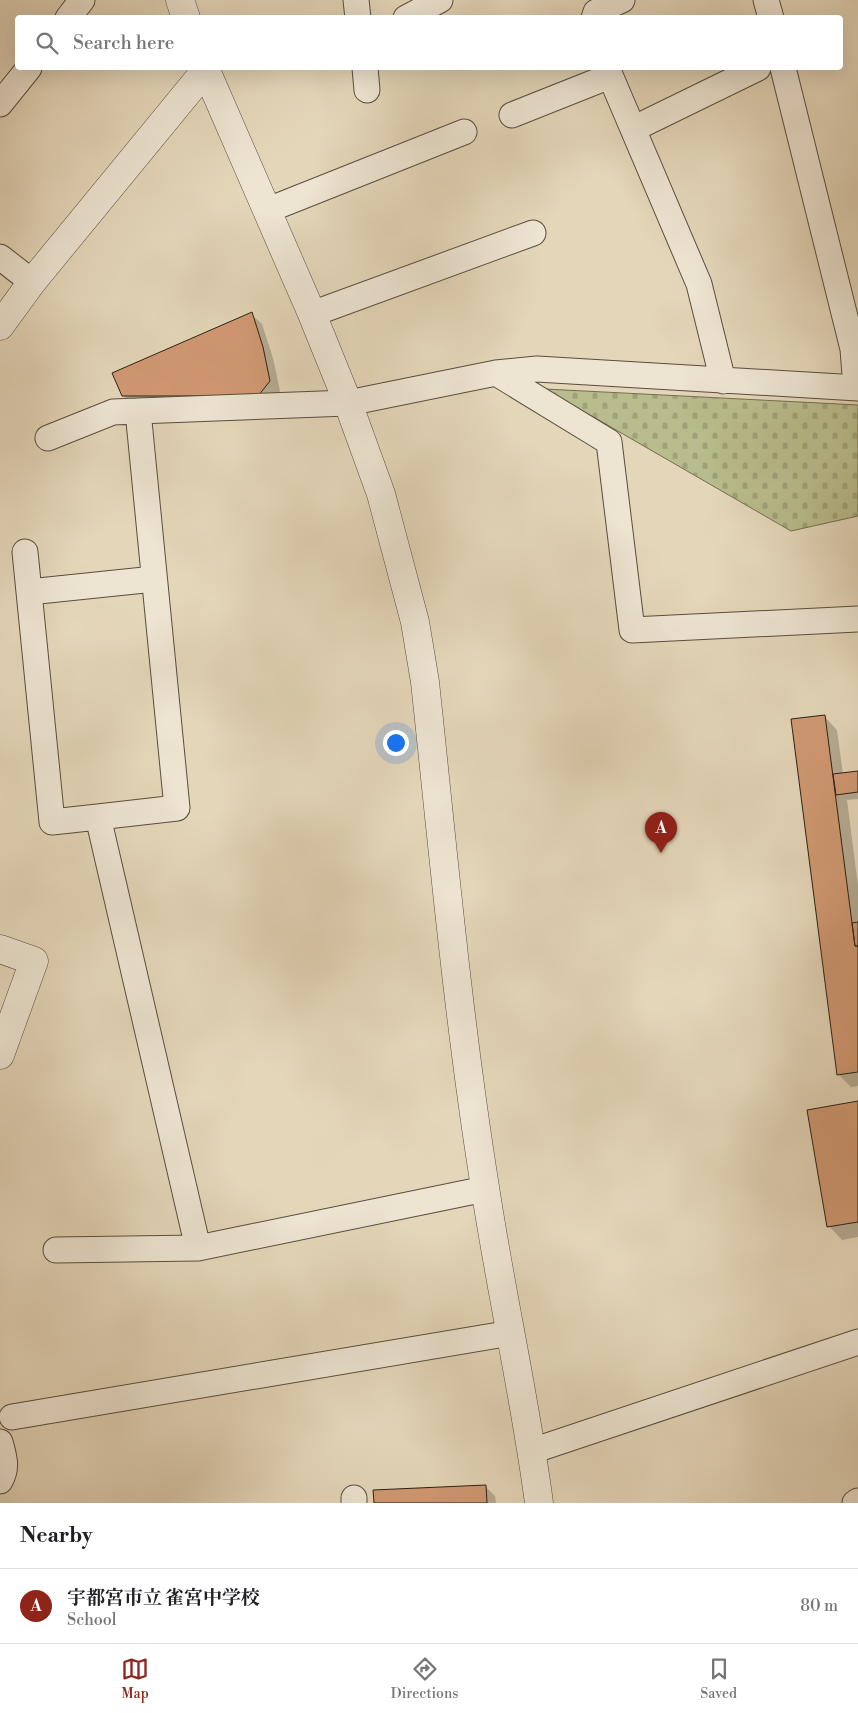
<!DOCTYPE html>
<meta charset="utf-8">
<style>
:root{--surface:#fff;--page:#f2f2f2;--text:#202124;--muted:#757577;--line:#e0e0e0;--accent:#8f2418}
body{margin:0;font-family:"Libre Bodoni","Noto Serif JP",serif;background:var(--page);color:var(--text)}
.you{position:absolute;left:395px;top:742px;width:18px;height:18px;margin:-12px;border:4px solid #fff;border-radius:50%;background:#1a73e8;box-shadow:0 0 0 8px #1a73e833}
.badge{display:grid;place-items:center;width:32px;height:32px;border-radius:50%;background:var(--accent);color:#fff;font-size:16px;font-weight:700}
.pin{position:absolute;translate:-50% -41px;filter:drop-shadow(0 1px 2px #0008)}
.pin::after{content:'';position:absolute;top:26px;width:18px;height:15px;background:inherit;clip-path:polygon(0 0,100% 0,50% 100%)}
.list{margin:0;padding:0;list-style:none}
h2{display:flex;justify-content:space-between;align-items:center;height:65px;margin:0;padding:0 20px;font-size:21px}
h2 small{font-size:16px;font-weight:400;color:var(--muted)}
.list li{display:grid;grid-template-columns:32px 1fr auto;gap:15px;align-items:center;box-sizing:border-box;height:75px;padding:0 20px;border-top:1px solid var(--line)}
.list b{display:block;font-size:19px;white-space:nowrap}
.list p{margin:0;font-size:16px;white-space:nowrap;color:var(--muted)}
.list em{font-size:16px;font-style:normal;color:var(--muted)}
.icon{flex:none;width:28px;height:28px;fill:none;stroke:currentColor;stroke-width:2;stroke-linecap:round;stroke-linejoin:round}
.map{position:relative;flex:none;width:858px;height:1503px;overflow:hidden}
.search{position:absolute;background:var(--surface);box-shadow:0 5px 20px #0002;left:15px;right:15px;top:15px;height:55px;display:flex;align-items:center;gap:12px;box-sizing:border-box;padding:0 18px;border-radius:5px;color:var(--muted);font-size:19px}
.sheet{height:140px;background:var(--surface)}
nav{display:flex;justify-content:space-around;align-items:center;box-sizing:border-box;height:70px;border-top:1px solid var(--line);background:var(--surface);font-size:14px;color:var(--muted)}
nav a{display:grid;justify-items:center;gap:2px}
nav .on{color:var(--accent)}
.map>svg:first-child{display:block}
.cemetery{fill:url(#cemetery-stones);stroke:#726e50}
.shadow{fill:#0003}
.building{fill:#d19973;stroke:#2a2015}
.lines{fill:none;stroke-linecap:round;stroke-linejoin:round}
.minor-casing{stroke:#584e3e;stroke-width:27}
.tertiary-casing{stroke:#584e3e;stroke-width:29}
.minor{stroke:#ede4d2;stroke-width:25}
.tertiary{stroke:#ede4d2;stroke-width:28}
</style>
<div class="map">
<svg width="858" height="1503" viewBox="0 0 858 1503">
<defs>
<pattern id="cemetery-stones" width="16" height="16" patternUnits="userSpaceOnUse" patternTransform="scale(1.25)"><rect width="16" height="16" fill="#b9bc8c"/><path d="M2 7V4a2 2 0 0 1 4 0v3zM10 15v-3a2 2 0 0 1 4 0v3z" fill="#9fa178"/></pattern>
</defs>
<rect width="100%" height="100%" fill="#e4d6b9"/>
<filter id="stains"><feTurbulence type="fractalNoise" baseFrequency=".004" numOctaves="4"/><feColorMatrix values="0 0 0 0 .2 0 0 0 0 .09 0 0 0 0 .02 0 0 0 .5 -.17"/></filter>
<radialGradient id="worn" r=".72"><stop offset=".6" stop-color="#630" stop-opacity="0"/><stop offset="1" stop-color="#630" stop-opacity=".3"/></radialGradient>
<path class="cemetery" d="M 545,389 L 858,405 L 858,516 L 791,531 Z"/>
<path class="shadow" d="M 251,314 L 262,324 L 273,358 L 280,391 L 268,406 L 134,406 L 123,396 Z
M 824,716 L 837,730 L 843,774 L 858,772 L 858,799 L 847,800 L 858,886 L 858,1086 L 851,1087 L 838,1074 Z
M 858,1103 L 858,1237 L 842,1240 L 829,1226 Z
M 485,1486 L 495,1496 L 496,1503 L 375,1503 Z"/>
<path class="building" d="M 252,312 L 263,347 L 270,381 L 258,396 L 122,396 L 112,373 Z
M 825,715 L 855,946 L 858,946 L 858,1072 L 837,1075 L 791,719 Z
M 858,771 L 858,792 L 836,795 L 833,774 Z
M 858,922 L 858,946 L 855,946 L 852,923 Z
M 858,1101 L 858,1222 L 827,1227 L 807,1110 Z
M 486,1485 L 487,1503 L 374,1503 L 373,1490 Z"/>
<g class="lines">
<g class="minor-casing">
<path id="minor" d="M 356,0 L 358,18
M 766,0 L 771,18
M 68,18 L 82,0
M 406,18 L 440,0
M 594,18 L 596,12 L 622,0
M 365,68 L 367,90
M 607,68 L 699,284 L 723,381
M 783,68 L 853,349 L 856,388
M 0,104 L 29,68
M 512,115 L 610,76
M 633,129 L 758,68
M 268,210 L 464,132
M 0,257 L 32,282
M 312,314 L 533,233
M 496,373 L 609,442 L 632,630 L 858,619
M 48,438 L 113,412 L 138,411
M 25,552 L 52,822 L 98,817
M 29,592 L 154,579
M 198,1248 L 98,817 L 177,808 L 138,411 L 348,403 L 496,373 L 537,369 L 858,388
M 56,1250 L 198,1248 L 485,1189
M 12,1417 L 511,1333
M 0,1442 C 4,1457 8,1467 0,1481
M 532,1451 L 858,1342
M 354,1503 L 354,1498
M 855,1503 L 858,1501"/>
</g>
<g class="tertiary-casing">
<path id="tertiary" d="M 180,0 L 186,18
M 205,68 L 312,314 L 348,403 L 381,494 L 415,622 L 425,682 C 443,850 458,1019 485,1187 C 501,1293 525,1397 539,1503
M 0,326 L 32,282 L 206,70
M 0,949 L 34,961 L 0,1055"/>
</g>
<use href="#minor" class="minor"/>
<use href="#tertiary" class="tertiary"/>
</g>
<rect width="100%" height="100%" filter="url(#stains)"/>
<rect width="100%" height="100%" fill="url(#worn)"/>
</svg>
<div class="you"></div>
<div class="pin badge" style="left:661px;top:853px">A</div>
<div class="search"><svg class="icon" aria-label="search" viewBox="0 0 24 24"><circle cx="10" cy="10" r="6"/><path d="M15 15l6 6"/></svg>Search here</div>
</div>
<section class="sheet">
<h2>Nearby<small></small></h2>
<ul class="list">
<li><span class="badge">A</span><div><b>宇都宮市立 雀宮中学校</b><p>School</p></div><em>80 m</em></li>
</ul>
</section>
<nav>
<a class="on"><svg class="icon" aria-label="map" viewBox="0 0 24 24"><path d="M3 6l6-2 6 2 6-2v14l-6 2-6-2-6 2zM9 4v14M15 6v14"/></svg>Map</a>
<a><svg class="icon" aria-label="directions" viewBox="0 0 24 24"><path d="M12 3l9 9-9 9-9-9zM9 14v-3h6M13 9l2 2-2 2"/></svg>Directions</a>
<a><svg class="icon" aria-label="saved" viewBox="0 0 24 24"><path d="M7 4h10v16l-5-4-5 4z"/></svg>Saved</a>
</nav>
